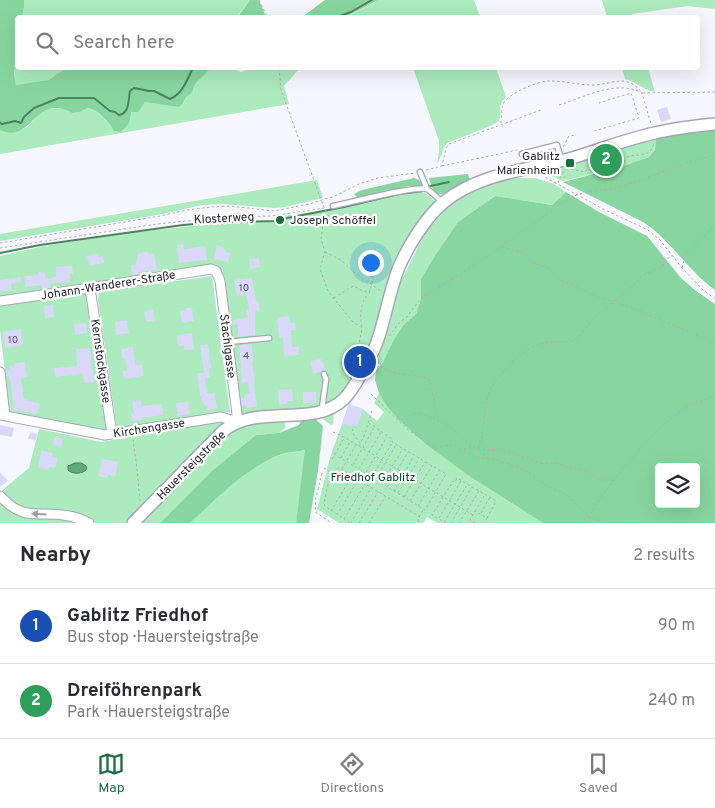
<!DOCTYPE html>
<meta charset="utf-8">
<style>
:root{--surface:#fff;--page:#f7f7f7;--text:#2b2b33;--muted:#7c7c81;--line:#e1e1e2;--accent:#1c6d3d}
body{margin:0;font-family:Overpass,sans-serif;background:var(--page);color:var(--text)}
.controls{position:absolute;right:15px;bottom:15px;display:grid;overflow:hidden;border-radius:5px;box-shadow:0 5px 20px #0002}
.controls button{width:45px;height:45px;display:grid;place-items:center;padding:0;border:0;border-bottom:1px solid var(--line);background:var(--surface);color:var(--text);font:25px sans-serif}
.you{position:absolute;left:370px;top:262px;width:18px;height:18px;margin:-12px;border:4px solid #fff;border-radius:50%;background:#1a73e8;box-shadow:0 0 0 8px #1a73e833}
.badge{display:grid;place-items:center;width:32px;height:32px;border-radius:50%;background:var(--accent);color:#fff;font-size:16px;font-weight:700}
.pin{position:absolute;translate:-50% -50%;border:2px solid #fff;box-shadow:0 1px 5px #0006}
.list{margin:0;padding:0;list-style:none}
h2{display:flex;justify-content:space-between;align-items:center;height:65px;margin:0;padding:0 20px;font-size:21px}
h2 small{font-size:16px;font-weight:400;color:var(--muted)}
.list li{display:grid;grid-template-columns:32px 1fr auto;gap:15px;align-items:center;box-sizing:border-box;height:75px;padding:0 20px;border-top:1px solid var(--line)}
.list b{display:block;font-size:19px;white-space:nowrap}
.list p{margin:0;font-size:16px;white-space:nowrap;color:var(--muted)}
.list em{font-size:16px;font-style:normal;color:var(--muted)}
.icon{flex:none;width:28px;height:28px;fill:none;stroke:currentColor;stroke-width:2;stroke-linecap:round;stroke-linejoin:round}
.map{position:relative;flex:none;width:715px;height:523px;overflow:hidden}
.search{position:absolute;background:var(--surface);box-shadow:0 5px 20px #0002;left:15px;right:15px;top:15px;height:55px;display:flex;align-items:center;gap:12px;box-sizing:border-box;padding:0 18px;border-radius:5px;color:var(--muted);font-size:19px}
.sheet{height:215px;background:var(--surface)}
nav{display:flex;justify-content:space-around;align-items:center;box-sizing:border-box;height:70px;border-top:1px solid var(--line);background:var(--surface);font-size:14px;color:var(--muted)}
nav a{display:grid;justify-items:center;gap:2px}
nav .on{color:var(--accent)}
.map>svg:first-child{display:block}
.green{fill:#abebbd}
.forest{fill:#88d69f;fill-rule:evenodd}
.water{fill:#5eab77;stroke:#4d8361}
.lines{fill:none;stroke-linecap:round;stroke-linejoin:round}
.stream{stroke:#4d8361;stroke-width:2}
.building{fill:#d9d8f8}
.service-casing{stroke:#a6a6b9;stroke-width:7}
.minor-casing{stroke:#a6a6b9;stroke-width:11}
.tertiary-casing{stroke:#a6a6b9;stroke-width:14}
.path{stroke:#b0b0b8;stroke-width:1;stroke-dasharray:2.5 2.5;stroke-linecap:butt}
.service{stroke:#fff;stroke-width:4.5}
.minor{stroke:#fff;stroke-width:9}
.tertiary{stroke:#fff;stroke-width:11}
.oneway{fill:#9d9da0}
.poi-dot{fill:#1c6d3d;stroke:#fff;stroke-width:2}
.labels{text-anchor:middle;stroke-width:4.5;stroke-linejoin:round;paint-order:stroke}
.number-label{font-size:10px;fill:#535260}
.poi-label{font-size:12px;fill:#26262d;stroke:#fff;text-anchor:end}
.street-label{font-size:12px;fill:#26262d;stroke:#fff}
.park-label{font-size:12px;fill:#0a4724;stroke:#fff}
</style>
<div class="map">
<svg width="715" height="523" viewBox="0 0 715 523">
<rect width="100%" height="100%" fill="#f6f6fe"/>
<path class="green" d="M 24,0 L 250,0 L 238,15 L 234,17 L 22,18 L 24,7 Z
M 378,0 L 474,0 L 480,17 L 345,18 Z
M 602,0 L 715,0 L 715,9 L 688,6 L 632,14 L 633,17 L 607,17 Z
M 17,40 L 18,68 L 68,68 L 58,73 L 49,80 L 16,86 L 14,76 Z
M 215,68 L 232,68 L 235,70 L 241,72 L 252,68 L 300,68 L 284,86 L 289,104 L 0,154 L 0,130 C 6,133 22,130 27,127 C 32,124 34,118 38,115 C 50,106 60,107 72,113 L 80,112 L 88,108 C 100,112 108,121 114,131 L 131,118 L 131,112 L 141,108 L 145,102 L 183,103 L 186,97 L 194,88 L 196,83 L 208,71 Z
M 413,68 L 496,68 L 506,97 C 496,107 503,110 499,121 L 488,127 L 447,143 C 442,149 442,157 437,164 L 439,151 L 439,141 Z
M 622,68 L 648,68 L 655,92 C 643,90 637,82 625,79 Z
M 656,137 L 655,150 L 649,157 L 620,167 L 563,181 L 542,172 L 540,170 Z
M 514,178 L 535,178 L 554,184 L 566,192 L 552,205 L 495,196 L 458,222 L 436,254 L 421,279 L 421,299 L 416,314 L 403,325 L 393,341 L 383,362 L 376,365 L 390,323 L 399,285 L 425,233 L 453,201 L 486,186 Z
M 317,180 L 323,198 L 285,207 L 274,208 L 222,204 L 201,205 L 163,214 L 0,241 L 0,234 Z
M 417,191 L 425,193 L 438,203 L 388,284 L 372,341 L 357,372 L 341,395 L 326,404 L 309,408 L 276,410 L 242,415 L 225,279 L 218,268 L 209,265 L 0,296 L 0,256 L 44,246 L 128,233 L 220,223 L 274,222 L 276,217 C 299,214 322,211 345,206 C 369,201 393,194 417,191 Z
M 212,276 L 230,412 L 146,424 L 117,429 L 98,300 L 99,292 L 105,291 Z
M 86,294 L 87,295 L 96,363 L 108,429 L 106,431 L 10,412 L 0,330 L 0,306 Z
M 379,393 L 386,405 L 472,478 L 543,523 L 437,523 L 427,517 L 423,523 L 339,523 L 317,509 L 330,458 L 349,404 L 363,409 L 377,421 L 384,412 L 374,403 Z
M 334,412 L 333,423 L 331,425 L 320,417 Z
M 220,422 L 222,423 L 222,425 L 128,523 L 96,523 L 90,520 L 36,511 L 16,506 L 0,492 L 29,468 L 39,429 L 101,442 L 184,427 Z
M 284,422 L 286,427 L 279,433 L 256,435 L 214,469 L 160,523 L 140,523 L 223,436 L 240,425 Z
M 306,450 L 296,523 L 190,523 C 215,499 248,465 283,454 C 290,452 298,452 306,450 Z
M 0,503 L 10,511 L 60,518 L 81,523 L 0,523 Z"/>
<path class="forest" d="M 0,0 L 24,0 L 24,7 L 22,17 L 18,18 L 17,40 L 14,75 L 16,85 L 49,80 L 58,73 L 68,68 L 217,68 L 208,71 L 196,83 L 191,94 L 186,97 L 183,103 L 179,107 L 145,102 L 141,108 L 138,112 L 131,112 C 131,121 128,127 120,132 L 114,131 C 108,121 100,111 88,108 L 80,112 L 72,113 C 35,92 32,145 0,130 Z
M 250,0 L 259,0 L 266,17 L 234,17 L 239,15 Z
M 325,0 L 378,0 L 345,17 L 302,17 Z
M 715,128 L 715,290 C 687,270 671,240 643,222 L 563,182 L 620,167 L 649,157 L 655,150 L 656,137 Z
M 468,174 L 470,180 L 443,194 C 434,195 431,186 429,178 Z
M 414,178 L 421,181 L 422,186 L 408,186 L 358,198 L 354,194 L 362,190 Z
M 566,192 L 599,212 L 647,236 L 681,278 L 696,291 L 715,304 L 715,523 L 543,523 L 472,478 L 427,445 L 398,419 L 386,405 L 379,393 L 375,380 L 376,371 L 383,362 L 393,341 L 403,325 L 416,314 L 421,299 L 421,279 L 436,254 L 458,222 L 495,196 L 552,205 ZM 659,467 L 696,467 L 696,504 L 659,504 Z
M 302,419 L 315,419 L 323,426 L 318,471 L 309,523 L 296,523 L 305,450 C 298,452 289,452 282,454 C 248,466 216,499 190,523 L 160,523 L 214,469 L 256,435 L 279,433 L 299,425 Z"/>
<path class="water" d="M 75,463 L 81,463 L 85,465 L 87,468 L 85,471 C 80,474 72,474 68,470 L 68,466 Z"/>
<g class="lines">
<path class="stream" d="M 313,18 L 318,18
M 334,18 L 351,12 L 372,0
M 0,123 L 2,124 L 15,121 L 21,123 L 24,117 L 34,108 L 59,98 L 94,98 L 110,111 L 115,112 L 119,115 C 130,113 128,100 130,91 L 134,88 L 149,91 L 154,91 L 170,99 C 183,94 187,79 193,68
M 430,186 L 449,182
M 0,253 L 40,245 L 183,225 L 219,222 L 282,221 L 287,218 L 344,207 L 399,194 L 423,191"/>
</g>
<path class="building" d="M 667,107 L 671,119 L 661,122 L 657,110 Z
M 183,244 L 184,249 L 206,246 L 207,260 L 179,263 L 177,245 Z
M 217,245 L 223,247 L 226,252 L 230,253 L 228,262 L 214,259 Z
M 148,252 L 149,254 L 154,253 L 157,270 L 139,272 L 139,274 L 132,275 L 131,265 L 136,264 L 138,253 Z
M 98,254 L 98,257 L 103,256 L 104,263 L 89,266 L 87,255 Z
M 259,258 L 260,267 L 250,269 L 249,259 Z
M 72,266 L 73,274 L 70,274 L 70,282 L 50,283 L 50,287 L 42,289 L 41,285 L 26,287 L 24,276 L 38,275 L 38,272 L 45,272 L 46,279 L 56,277 L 56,267 Z
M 20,277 L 21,282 L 11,284 L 12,290 L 0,291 L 0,280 Z
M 252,278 L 256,301 L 258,300 L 260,311 L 255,312 L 255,335 L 238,337 L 238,324 L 233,325 L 233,320 L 248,317 L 246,310 L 249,309 L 246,294 L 237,296 L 234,280 Z
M 53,305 L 54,317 L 45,318 L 44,306 Z
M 186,308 L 192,308 L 194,321 L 182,323 L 180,311 L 186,310 Z
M 153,310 L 155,321 L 146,322 L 144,311 Z
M 289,316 L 290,323 L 295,322 L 296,330 L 291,330 L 292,347 L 299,347 L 299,355 L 284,356 L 283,337 L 279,338 L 277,318 Z
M 127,320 L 129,333 L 116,335 L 115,322 Z
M 86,323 L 87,333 L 75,335 L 74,324 Z
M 21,329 L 23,345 L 5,348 L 3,332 Z
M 192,333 L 194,349 L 184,350 L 184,345 L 178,346 L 177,335 Z
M 208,344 L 211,368 L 209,368 L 210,377 L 205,378 L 207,394 L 214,393 L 217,408 L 207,410 L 207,406 L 204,406 L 204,402 L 202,402 L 202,396 L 200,396 L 197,373 L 204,373 L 200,345 Z
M 252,344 L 253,362 L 252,362 L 255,383 L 254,384 L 257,407 L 247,408 L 246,405 L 242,406 L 241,399 L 245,398 L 245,394 L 250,393 L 248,382 L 242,383 L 239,345 Z
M 133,347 L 135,365 L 142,364 L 143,376 L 126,379 L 123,376 L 122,372 L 124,371 L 127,370 L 125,358 L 123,359 L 121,349 Z
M 90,348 L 92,371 L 93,370 L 94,382 L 84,383 L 83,374 L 55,377 L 54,368 L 77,366 L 76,349 Z
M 321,359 L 322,362 L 323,362 L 325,370 L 320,372 L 313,374 L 310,361 Z
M 25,362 L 27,377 L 21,378 L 24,399 L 40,404 L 37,414 L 18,410 L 16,411 L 11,406 L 13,404 L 11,383 L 10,383 L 9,376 L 7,376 L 6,370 L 10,370 L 9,366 L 14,365 L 15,363 Z
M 292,389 L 293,401 L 287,401 L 287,404 L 279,405 L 278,390 Z
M 303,392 L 316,392 L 316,403 L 303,403 Z
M 141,400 L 142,406 L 162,404 L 163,415 L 142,418 L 142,420 L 132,421 L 131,413 L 134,413 L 132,401 Z
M 188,402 L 190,414 L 177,416 L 176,403 Z
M 349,404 L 363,409 L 357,427 L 353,425 L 352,427 L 342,423 Z
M 0,425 L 14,428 L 12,437 L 0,435 Z
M 30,432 L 37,434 L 36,440 L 28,439 Z
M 54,437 L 63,439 L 61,447 L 53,445 Z
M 41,450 L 53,453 L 52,457 L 58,458 L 55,468 L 49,467 L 48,470 L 38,467 Z
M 102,459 L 118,462 L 115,476 L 108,475 L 107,478 L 98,476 Z
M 0,472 L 8,481 L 0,487 Z"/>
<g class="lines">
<g class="service-casing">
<path id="service" d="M 522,154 L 557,145 L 561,159
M 420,172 L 427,189
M 333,206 C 349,203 417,185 427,189 C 430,191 439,199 442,202
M 228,342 L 269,338
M 322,409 L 326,379 L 324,374"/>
</g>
<g class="minor-casing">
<path id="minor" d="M 90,288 L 112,434
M 0,301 L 90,288 L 211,269 L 216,271 L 220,281 L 238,422 L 221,417 L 105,435 L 0,415
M 0,372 L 5,416
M 0,496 C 7,503 13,509 23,512 C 29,514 36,514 43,514 C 59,514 74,515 89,523"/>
</g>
<g class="tertiary-casing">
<path id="tertiary" d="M 133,523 L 222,432 C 257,402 313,429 344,399 C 351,392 356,383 361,374 C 368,362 375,350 379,336 C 386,314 390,290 399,267 C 408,246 426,217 444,202 C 480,173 528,170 572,158 C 599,150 627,139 655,133 C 675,128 695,126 715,124"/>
</g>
<path class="path" d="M 259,0 L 268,18
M 279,68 L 281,90 L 323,205 L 329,217 L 323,223 L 321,239 L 325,251 L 320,269 L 328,291 L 352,321 L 362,328 L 357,355 L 360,358
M 559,105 C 582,98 607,84 631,89 C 635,89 639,92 642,93 L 651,124
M 501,123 C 502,117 501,110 503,104 C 507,94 540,80 550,81 C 564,81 579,85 593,85 C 614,84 627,73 642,93 L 715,92
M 594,131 L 639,118 L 631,93 L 599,103
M 563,147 L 569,136 L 576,135
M 442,166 L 517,150
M 571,169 L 585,172 C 593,162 601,156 613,162 C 614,162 619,165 620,165 C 623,164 627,158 629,156 C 640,154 652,157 654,142
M 426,170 L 442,166 L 446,148 L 449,144 L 541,110
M 562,173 L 566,171 L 566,169
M 541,175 L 603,209 L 648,230 L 660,240 L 682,268 L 703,290 L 715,299
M 558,183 L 562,173 L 561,171
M 0,243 L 160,216 L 187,210 L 211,207 L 230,206 L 274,211 L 309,204 L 335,196 L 359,184 L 378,178 L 415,173
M 502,247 L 521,252 L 532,262 L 549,268 L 558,278 L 599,298 L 615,301 L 715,343
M 0,248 L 157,224 L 225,217 L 271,216 L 324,208
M 325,252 L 341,260 L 355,273 L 381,291
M 682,268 L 686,254 L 711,229 L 715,228
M 334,298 L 348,289 L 354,286 L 361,290 L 369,293 L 372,284 L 375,259
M 362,327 C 359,314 361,304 368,293
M 389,336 L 399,323 L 407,317 L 414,307 L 423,297 L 435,289 L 460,275 L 570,198 C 585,190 603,192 619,187 C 652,178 682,162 715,155
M 380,366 C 386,370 393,373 401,374 C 410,376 422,374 430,381 L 438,419
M 376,367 L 380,366 L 381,359
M 371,394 L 407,429 L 437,449 L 443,446 L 451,445 L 462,449 L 475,457 L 498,460 L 525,470 L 548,487 L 566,494 L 589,517 L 607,523
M 403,424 L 409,417 L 414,414 L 420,413 L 445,423 L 473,447 L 478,449 L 511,452 L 543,464 L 557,463 L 569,468 L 584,469 L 600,480 L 614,480
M 353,429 L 352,432 L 360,443
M 715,430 L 715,437
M 333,432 L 344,437 L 473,515
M 133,439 L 137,469 L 140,502
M 359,446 L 365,434 L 372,410
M 363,448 L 374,427
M 464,449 L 472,447
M 334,454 L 425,510 L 446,474 L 392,442 L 392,439 L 369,423
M 341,458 L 350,442
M 332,459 L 344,438
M 488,459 L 478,449 L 482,437 L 487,400 L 490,390 L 497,379 L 512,362 L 524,352 L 538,344 L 550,342 L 570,342 L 577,338 L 581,334 L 595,317 L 615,301 L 621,295 L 632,287 L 643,275 L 662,267 L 665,260 L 672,256
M 353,465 L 362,449
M 324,468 L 332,473
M 342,469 L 356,445
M 359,469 L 381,432
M 366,472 L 387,437
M 322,473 L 316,498 L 315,512 L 332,523
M 372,476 L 392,443
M 376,478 L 396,445
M 381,483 L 403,449
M 387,487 L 408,452
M 394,491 L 414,456
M 398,493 L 419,459
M 404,497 L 425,462
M 410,501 L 432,466
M 418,506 L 439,471
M 331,511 L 352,476
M 475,511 L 485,495
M 481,513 L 490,497
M 337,515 L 358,480
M 419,517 L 423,510
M 439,518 L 461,481
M 344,519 L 365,484
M 444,522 L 467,485
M 350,523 L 325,506 L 324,503 C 327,492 328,473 339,468 L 420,517 L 417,523
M 351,523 L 371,488
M 359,523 L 378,492
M 369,523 L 385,497
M 446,523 L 432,515 L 453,481 L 455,482 L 457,478 L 496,501 L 487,518
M 451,523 L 472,487
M 459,523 L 479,491
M 475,523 L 470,520 L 475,511 L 487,518 L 484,523
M 585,523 C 613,477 647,435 690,404 C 695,401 700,402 705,400 C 708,398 712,396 715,394"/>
<use href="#service" class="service"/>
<use href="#minor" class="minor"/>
<use href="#tertiary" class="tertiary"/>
</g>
<defs><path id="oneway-solid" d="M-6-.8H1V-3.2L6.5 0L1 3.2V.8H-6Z" transform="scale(1.25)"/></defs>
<use class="oneway" href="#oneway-solid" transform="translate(39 514) rotate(-177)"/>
<g class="poi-dot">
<rect x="565" y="158" width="10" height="10" rx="2.5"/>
<circle cx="280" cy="220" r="5"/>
</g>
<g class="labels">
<g class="number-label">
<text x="244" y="291">10</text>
<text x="13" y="343">10</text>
<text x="246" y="359">4</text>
</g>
<g class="poi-label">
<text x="560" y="160">Gablitz<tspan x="560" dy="14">Marienheim</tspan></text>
<text x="290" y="224" text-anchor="start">Joseph Schöffel</text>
</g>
<g class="street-label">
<text transform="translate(224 218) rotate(-3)" y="4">Klosterweg</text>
<text transform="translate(108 285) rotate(-9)" y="4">Johann-Wanderer-Straße</text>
<text transform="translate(228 346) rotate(83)" y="4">Stachlgasse</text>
<text transform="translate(101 361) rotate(82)" y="4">Kernstockgasse</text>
<text transform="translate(149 428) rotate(-9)" y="4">Kirchengasse</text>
<text transform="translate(191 465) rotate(-45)" y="4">Hauersteigstraße</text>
</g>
<g class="park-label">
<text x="373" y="481">Friedhof Gablitz</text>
</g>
</g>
</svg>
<div class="controls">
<button><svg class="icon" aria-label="layers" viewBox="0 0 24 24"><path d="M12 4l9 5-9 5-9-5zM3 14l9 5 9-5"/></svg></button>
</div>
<div class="you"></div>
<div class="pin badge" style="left:360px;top:362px;background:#1a4fb4">1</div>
<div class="pin badge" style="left:606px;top:160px;background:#2e9e5b">2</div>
<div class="search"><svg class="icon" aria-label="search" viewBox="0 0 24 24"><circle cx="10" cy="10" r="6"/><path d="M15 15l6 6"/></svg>Search here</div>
</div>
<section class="sheet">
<h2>Nearby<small>2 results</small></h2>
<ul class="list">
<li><span class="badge" style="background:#1a4fb4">1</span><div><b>Gablitz Friedhof</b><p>Bus stop · Hauersteigstraße</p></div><em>90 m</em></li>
<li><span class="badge" style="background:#2e9e5b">2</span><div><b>Dreiföhrenpark</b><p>Park · Hauersteigstraße</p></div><em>240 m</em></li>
</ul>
</section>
<nav>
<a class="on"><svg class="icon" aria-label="map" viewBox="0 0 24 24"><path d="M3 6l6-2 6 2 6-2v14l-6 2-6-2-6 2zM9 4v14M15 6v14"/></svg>Map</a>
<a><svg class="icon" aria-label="directions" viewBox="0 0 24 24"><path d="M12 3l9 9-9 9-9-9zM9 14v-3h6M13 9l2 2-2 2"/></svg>Directions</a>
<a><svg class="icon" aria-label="saved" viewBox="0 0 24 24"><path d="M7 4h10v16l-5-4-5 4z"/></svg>Saved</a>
</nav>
